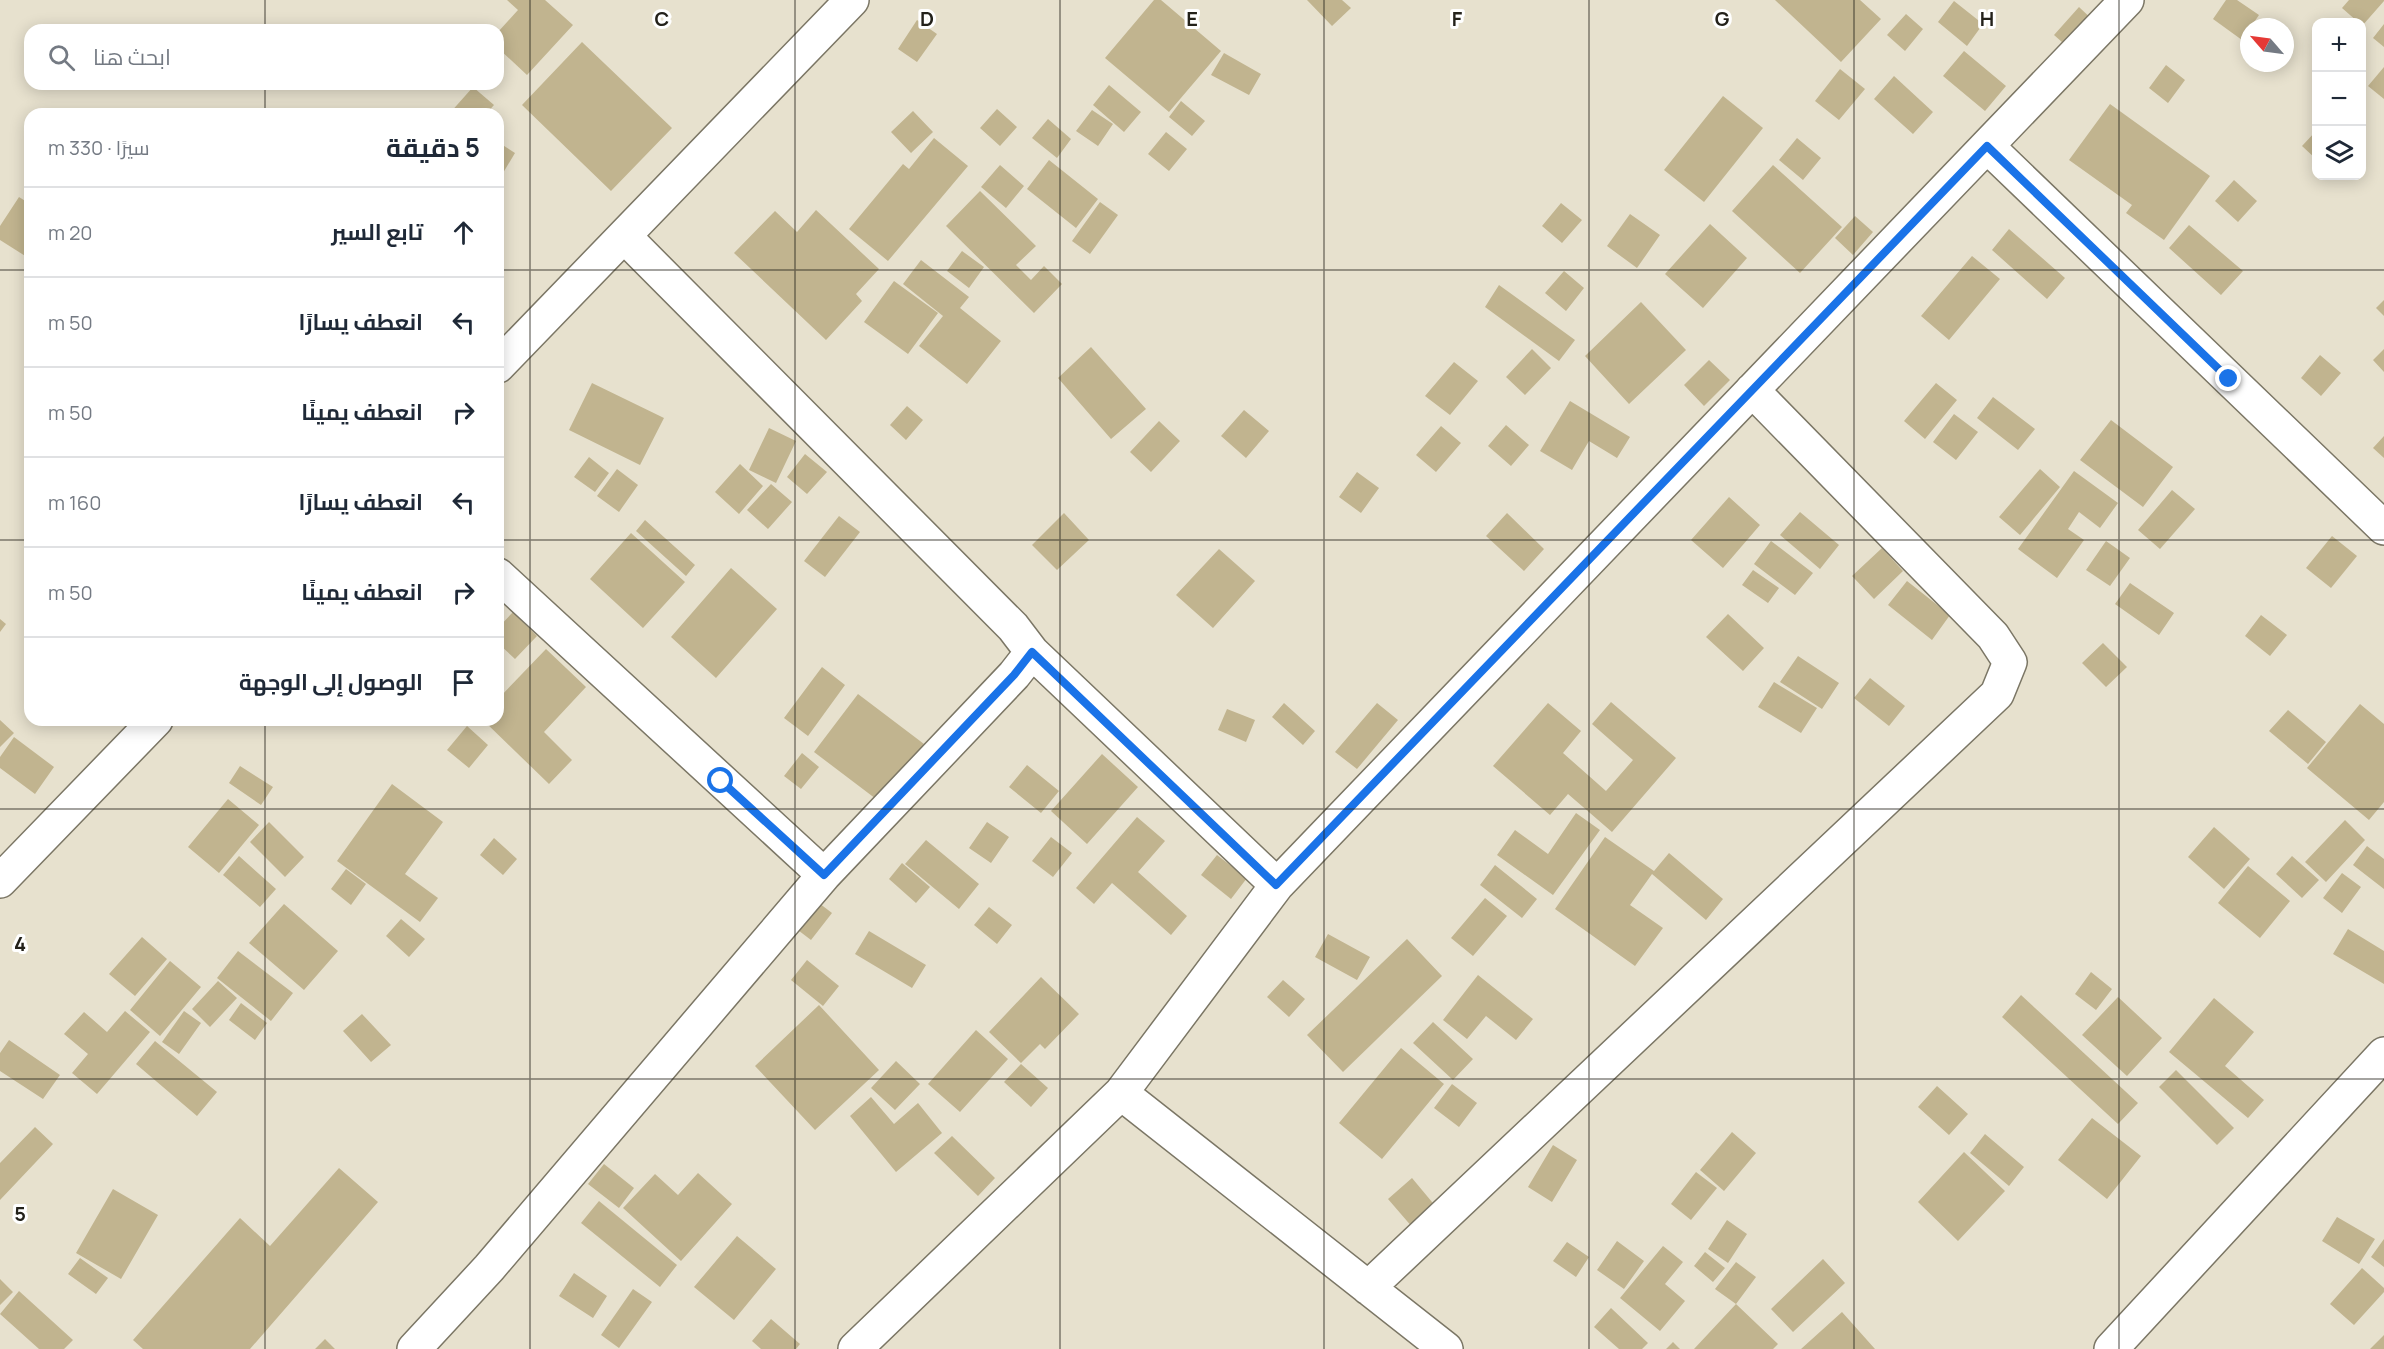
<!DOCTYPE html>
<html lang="ar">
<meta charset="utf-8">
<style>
:root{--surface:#fff;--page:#f2f2f3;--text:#1f2937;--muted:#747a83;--line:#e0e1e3}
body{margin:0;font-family:Manrope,Cairo,sans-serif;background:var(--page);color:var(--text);direction:rtl}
.controls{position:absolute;right:18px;top:18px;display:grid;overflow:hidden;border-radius:12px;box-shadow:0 3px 15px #0003}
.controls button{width:54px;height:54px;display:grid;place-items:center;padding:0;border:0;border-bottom:2px solid var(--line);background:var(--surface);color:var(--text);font:30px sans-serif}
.compass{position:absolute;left:2240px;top:18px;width:54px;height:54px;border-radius:50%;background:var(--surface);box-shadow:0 3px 15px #0003;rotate:298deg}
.stop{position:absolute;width:18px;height:18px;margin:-14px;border:4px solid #1a73e8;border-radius:50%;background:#fff}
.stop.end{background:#1a73e8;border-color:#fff;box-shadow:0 2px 6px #0008}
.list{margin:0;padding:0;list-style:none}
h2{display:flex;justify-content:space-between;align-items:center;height:78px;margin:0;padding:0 24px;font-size:26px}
h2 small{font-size:20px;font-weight:400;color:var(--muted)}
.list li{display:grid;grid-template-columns:39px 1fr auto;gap:18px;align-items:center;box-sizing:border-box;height:90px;padding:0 24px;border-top:2px solid var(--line)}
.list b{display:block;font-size:22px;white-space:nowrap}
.list em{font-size:20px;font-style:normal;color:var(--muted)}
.icon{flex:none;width:33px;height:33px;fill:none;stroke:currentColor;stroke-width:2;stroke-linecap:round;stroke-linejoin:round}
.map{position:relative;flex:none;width:2384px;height:1349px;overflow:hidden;direction:ltr}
.search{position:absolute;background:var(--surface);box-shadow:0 3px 15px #0003;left:24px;top:24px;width:480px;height:66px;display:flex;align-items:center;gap:15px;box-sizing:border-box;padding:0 21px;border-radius:18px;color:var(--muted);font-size:22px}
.panel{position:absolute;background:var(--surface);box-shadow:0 3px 15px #0003;left:24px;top:108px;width:480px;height:618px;border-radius:18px;direction:rtl}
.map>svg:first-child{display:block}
.building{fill:#c1b48f}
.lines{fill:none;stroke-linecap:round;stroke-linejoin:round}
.street-casing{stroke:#7b7665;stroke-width:36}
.street{stroke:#fff;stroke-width:33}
.route{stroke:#1a73e8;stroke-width:8}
.grid{fill:none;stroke:#23211a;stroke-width:1.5;stroke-opacity:0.55}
.grid-label{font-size:20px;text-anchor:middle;font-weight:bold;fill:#23211a;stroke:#fff;stroke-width:6;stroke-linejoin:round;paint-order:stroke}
</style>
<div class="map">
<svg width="2384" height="1349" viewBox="0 0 2384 1349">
<rect width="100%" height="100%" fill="#e7e1ce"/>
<path class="building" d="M 507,0 L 545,0 L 573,25 L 527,75 L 498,48 L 498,32 L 518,10 Z
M 1154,0 L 1161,0 L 1221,51 L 1169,112 L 1105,58 Z
M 1307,0 L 1342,0 L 1351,8 L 1332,26 Z
M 1775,0 L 1860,0 L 1881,19 L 1841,62 Z
M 2226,0 L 2237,0 L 2259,15 L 2242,40 L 2213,19 Z
M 2349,0 L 2384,0 L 2384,1 L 2362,26 L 2362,22 L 2358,22 L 2342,8 Z
M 1954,1 L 1983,24 L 1967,46 L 1938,22 Z
M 2079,7 L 2096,23 L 2071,50 L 2054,35 Z
M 1906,14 L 1923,29 L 1905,51 L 1887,35 Z
M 917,20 L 937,34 L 917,62 L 898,49 Z
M 2384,24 L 2384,47 L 2373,38 Z
M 582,42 L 672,128 L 611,191 L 522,105 Z
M 1964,51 L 2006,86 L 1985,111 L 1943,76 Z
M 1224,53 L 1261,74 L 1249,95 L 1211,75 Z
M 2166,65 L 2185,80 L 2168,103 L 2149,88 Z
M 2384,67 L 2384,99 L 2368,86 Z
M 1840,69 L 1865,89 L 1839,120 L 1815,101 Z
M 1894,76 L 1933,112 L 1913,134 L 1874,99 Z
M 1109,85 L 1141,112 L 1124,132 L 1093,105 Z
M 473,87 L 494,105 L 486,114 L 449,114 Z
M 1723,96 L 1763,128 L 1704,202 L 1664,170 Z
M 1181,101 L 1205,121 L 1192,136 L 1169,117 Z
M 2110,104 L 2210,176 L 2164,240 L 2126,213 L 2132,205 L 2069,160 Z
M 997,109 L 1017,127 L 1000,146 L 980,128 Z
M 1092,110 L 1113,124 L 1098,146 L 1076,131 Z
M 913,111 L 933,132 L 911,153 L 891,132 Z
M 1048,119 L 1071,139 L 1057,158 L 1032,138 Z
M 2316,131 L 2316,159 L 2302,146 Z
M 1166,132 L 1187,149 L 1169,171 L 1148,154 Z
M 934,138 L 968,166 L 888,261 L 849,229 L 903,164 L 909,169 Z
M 1797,138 L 1821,158 L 1803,180 L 1779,160 Z
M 498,142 L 515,153 L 503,173 L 498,170 Z
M 1049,160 L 1098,199 L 1076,228 L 1027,189 Z
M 1000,165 L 1024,186 L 1006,208 L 981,187 Z
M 1773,165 L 1842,227 L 1800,273 L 1732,211 Z
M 2234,180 L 2257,201 L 2238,222 L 2215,201 Z
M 980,191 L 1036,246 L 1016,265 L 1031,280 L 1044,266 L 1062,284 L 1034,313 L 946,226 Z
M 19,197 L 30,204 L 30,259 L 0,240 L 0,226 Z
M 1100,202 L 1118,215 L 1090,254 L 1072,241 Z
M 1561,203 L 1582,220 L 1562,243 L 1542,226 Z
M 816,210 L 879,269 L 856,294 L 862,301 L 826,340 L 734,253 L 775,211 L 797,232 Z
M 1630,214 L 1660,235 L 1637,268 L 1607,246 Z
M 1855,216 L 1873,232 L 1853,255 L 1835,238 Z
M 1710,224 L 1747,258 L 1703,308 L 1665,274 Z
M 2189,225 L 2243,271 L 2221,295 L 2169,248 Z
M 2009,229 L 2065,278 L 2047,299 L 1992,250 Z
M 962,251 L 984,267 L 969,288 L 947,271 Z
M 1972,256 L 2000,279 L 1949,340 L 1921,316 Z
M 921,260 L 969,297 L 960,308 L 1001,341 L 967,384 L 919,346 L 943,316 L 903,284 Z
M 1564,271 L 1584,288 L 1566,311 L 1545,293 Z
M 894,281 L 938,313 L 908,354 L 864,322 Z
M 1499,285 L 1575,340 L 1559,361 L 1485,307 Z
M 2384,300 L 2384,316 L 2376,308 Z
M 1641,302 L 1686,350 L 1629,404 L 1585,356 Z
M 1091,347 L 1146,409 L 1111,439 L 1058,378 Z
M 1532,349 L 1551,368 L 1525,395 L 1506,377 Z
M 2384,349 L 2384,372 L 2373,360 Z
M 2320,355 L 2341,373 L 2321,396 L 2301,378 Z
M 1709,360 L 1730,380 L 1704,406 L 1684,385 Z
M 1454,362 L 1478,381 L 1450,415 L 1425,396 Z
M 592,383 L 664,418 L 640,465 L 569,430 Z
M 1936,383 L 1957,400 L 1925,439 L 1904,421 Z
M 1993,397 L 2035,429 L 2018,450 L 1977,418 Z
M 1570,401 L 1630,437 L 1617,458 L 1589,441 L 1572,470 L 1540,451 Z
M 907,406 L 923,420 L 906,440 L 890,425 Z
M 1244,410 L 1269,431 L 1246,458 L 1221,436 Z
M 1954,414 L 1978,432 L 1956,460 L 1933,442 Z
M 2111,420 L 2173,467 L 2143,507 L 2080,460 Z
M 1159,421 L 1180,441 L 1151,472 L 1130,452 Z
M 1506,425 L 1529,445 L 1511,466 L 1488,446 Z
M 1441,426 L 1461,443 L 1436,472 L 1416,455 Z
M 769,428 L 796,441 L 776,483 L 749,470 Z
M 2384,436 L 2384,458 L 2373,448 Z
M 805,454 L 827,472 L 807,494 L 787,477 Z
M 589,457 L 609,473 L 595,492 L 574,477 Z
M 740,464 L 763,486 L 739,514 L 715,492 Z
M 617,469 L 638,485 L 619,512 L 597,496 Z
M 2040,469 L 2060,487 L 2020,535 L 1999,517 Z
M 2074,471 L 2118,503 L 2100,528 L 2079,512 L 2068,529 L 2084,540 L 2057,578 L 2018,549 Z
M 1357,472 L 1379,488 L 1361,513 L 1339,497 Z
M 771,484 L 792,502 L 768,529 L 747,510 Z
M 2172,490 L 2195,509 L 2160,549 L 2138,530 Z
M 1729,497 L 1760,525 L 1723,568 L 1691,540 Z
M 1800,512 L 1839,545 L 1820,569 L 1780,535 Z
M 1064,513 L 1089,540 L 1057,570 L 1032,545 Z
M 1507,513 L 1544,549 L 1524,571 L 1486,536 Z
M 839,516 L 860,532 L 825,577 L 804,561 Z
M 645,520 L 695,565 L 686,576 L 636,531 Z
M 631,533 L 685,582 L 643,628 L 590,579 Z
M 2332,536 L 2357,556 L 2331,588 L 2306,568 Z
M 1771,541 L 1813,573 L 1795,595 L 1754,564 Z
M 2106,541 L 2130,558 L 2110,586 L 2086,570 Z
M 1882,548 L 1903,571 L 1874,599 L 1852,576 Z
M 1219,549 L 1255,581 L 1213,628 L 1176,595 Z
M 731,568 L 777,609 L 716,678 L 671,637 Z
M 1753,570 L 1779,588 L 1768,603 L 1742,585 Z
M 1907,581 L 1950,615 L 1932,640 L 1888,605 Z
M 2130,583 L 2174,613 L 2159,635 L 2115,604 Z
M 513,612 L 537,636 L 515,659 L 500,645 L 498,648 L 498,628 Z
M 1728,614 L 1764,648 L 1743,671 L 1706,637 Z
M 2261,615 L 2287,635 L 2270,656 L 2245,636 Z
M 0,619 L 6,624 L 0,632 Z
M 2103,643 L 2127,667 L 2106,687 L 2082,663 Z
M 546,649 L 586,687 L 544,732 L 572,760 L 549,784 L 483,720 L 498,720 L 498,699 Z
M 1798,656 L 1839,683 L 1822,709 L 1780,682 Z
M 822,667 L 845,685 L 808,736 L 784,718 Z
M 1870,678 L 1905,706 L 1889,726 L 1854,698 Z
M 1774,682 L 1817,708 L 1801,733 L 1758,707 Z
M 858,694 L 924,744 L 880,802 L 814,752 Z
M 1611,702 L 1676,758 L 1612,832 L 1568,794 L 1550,815 L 1493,766 L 1548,703 L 1581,731 L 1563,753 L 1606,791 L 1633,760 L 1592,724 Z
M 1284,703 L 1315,731 L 1303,745 L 1272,717 Z
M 1377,703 L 1398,720 L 1357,769 L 1335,752 Z
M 2360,704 L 2384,724 L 2384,802 L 2369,820 L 2307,768 Z
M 1227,709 L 1255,720 L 1246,742 L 1218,730 Z
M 2288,710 L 2326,742 L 2308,764 L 2269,731 Z
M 0,720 L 14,733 L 0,747 Z
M 467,726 L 488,745 L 469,768 L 447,750 Z
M 14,737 L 54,767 L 35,794 L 0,768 L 0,757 Z
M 802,753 L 819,767 L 801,789 L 784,776 Z
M 1102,754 L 1138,787 L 1087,844 L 1051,811 Z
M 1027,765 L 1059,791 L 1041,813 L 1009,787 Z
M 240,766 L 273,787 L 261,805 L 229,783 Z
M 392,784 L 443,822 L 405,874 L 438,898 L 420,922 L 337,861 Z
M 228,799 L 259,825 L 219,873 L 188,847 Z
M 1576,813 L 1600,830 L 1553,895 L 1497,855 L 1515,830 L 1548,854 Z
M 1137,817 L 1165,841 L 1138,872 L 1187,916 L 1171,935 L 1112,883 L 1094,904 L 1076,888 Z
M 2345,820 L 2365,840 L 2326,882 L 2305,862 Z
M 269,822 L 304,857 L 285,877 L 250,842 Z
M 987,822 L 1009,837 L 991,863 L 969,848 Z
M 2214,827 L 2250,859 L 2224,889 L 2188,857 Z
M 1051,837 L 1072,853 L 1053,877 L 1032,861 Z
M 1605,837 L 1654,871 L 1669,853 L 1723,899 L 1706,920 L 1652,874 L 1630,905 L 1663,928 L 1635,966 L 1555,909 Z
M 494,838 L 517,859 L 503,875 L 480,855 Z
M 926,840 L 979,884 L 959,909 L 905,864 Z
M 2367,846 L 2384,859 L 2384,889 L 2353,865 Z
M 1217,855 L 1247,878 L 1231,899 L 1201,875 Z
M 239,856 L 276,889 L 260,907 L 223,875 Z
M 2292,856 L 2319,880 L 2302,898 L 2276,874 Z
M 902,863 L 930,887 L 916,903 L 889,879 Z
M 1495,865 L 1537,899 L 1522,918 L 1480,885 Z
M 2248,866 L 2290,901 L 2260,938 L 2218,903 Z
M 346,869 L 366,884 L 351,905 L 331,889 Z
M 2342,873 L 2361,887 L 2342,913 L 2323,898 Z
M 811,897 L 832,913 L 811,940 L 790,924 Z
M 1485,898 L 1507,916 L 1473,956 L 1451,938 Z
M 284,904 L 338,951 L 304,990 L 249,943 Z
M 989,907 L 1012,925 L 997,944 L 974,925 Z
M 401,919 L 425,939 L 409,957 L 386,936 Z
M 2348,929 L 2384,951 L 2384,984 L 2333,954 Z
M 869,931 L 926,965 L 912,988 L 855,954 Z
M 1328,934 L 1370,957 L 1357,980 L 1315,957 Z
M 142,937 L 167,959 L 135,996 L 109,974 Z
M 1407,939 L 1442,976 L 1343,1072 L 1307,1035 Z
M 238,951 L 293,993 L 271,1021 L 217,978 Z
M 807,960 L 839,986 L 823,1006 L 791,980 Z
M 170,961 L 201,987 L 160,1036 L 130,1010 Z
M 2091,972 L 2112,989 L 2096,1010 L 2075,994 Z
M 1478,975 L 1533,1019 L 1516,1040 L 1486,1016 L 1467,1039 L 1443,1020 Z
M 1041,977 L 1079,1014 L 1045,1049 L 1040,1044 L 1021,1063 L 989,1032 Z
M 1283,980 L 1305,999 L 1289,1017 L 1267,997 Z
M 218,981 L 237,998 L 210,1027 L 192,1009 Z
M 2021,995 L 2138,1103 L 2118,1124 L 2002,1017 Z
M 2118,997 L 2162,1038 L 2127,1076 L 2082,1035 Z
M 2214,998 L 2254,1032 L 2225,1066 L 2264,1100 L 2248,1118 L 2169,1052 Z
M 241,1003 L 267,1023 L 255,1040 L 229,1020 Z
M 819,1005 L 879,1070 L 815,1130 L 755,1066 Z
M 125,1011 L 150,1032 L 97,1094 L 72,1073 L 88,1054 L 64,1034 L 84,1012 L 107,1032 Z
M 184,1011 L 201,1023 L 179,1054 L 162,1042 Z
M 362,1014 L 391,1045 L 371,1062 L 343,1031 Z
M 1433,1022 L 1473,1059 L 1453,1080 L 1413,1043 Z
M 976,1030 L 1008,1059 L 960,1112 L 928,1084 Z
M 9,1040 L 60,1075 L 43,1099 L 0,1071 L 0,1053 Z
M 155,1041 L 217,1092 L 197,1116 L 136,1064 Z
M 1401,1048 L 1444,1084 L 1382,1159 L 1339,1123 Z
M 896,1061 L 920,1084 L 895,1110 L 871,1088 Z
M 1021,1064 L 1048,1088 L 1031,1107 L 1004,1082 Z
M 2176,1070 L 2234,1128 L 2217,1145 L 2159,1087 Z
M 1452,1084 L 1477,1103 L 1459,1127 L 1434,1108 Z
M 1937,1086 L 1968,1114 L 1949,1135 L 1918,1107 Z
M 871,1097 L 894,1124 L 918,1103 L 942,1133 L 896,1172 L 850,1116 Z
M 2092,1118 L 2141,1156 L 2107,1199 L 2058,1160 Z
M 35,1127 L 53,1144 L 0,1200 L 0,1163 Z
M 1732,1132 L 1756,1153 L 1724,1191 L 1700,1170 Z
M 1985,1134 L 2024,1167 L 2009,1186 L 1970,1153 Z
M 952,1136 L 995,1178 L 978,1196 L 934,1153 Z
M 1553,1145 L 1577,1160 L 1552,1202 L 1528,1187 Z
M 1964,1152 L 2005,1191 L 1958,1241 L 1918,1202 Z
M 604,1164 L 634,1188 L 619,1208 L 588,1184 Z
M 339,1168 L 378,1202 L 250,1349 L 143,1349 L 133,1340 L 240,1218 L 270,1246 Z
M 1696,1172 L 1717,1188 L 1691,1220 L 1671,1204 Z
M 698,1173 L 732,1204 L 681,1261 L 623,1208 L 655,1174 L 678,1195 Z
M 1412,1178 L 1437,1208 L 1413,1228 L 1388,1199 Z
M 113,1189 L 158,1215 L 121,1279 L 76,1253 Z
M 599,1201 L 677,1265 L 660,1287 L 581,1223 Z
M 2337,1217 L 2375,1239 L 2359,1264 L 2322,1241 Z
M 1727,1220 L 1747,1234 L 1728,1263 L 1708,1249 Z
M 737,1236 L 776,1269 L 734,1320 L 694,1287 Z
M 2384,1239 L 2384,1267 L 2371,1257 Z
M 1617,1241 L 1644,1261 L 1624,1289 L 1597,1270 Z
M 1567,1242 L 1589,1257 L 1576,1277 L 1553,1261 Z
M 1663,1246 L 1683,1262 L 1665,1284 L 1685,1301 L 1660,1331 L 1620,1298 Z
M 1705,1252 L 1725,1268 L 1713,1282 L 1694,1266 Z
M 80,1258 L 108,1278 L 96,1294 L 68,1274 Z
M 1823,1259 L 1845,1283 L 1793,1332 L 1771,1309 Z
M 1736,1262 L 1756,1277 L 1736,1304 L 1778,1344 L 1773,1349 L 1694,1349 L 1736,1304 L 1715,1289 Z
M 2362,1268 L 2384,1288 L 2384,1292 L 2354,1325 L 2330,1304 Z
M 574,1273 L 607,1296 L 593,1318 L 559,1296 Z
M 0,1279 L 13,1292 L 0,1305 Z
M 633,1289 L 652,1302 L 619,1348 L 601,1335 Z
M 19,1291 L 73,1340 L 64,1349 L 39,1349 L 0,1314 Z
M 1611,1308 L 1648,1343 L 1642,1349 L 1619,1349 L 1594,1327 Z
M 1842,1312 L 1875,1349 L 1801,1349 Z
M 771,1319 L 800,1344 L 796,1349 L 761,1349 L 752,1341 Z
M 2384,1335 L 2384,1349 L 2370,1349 Z
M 325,1339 L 335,1349 L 315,1349 Z
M 1673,1342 L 1680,1349 L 1666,1349 Z"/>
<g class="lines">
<g class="street-casing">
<path id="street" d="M 1987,146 L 2384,528
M 498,366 L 852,0
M 498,575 L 824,875
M 1032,652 L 1277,885
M 0,881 L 156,720
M 1121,1093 L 1446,1349
M 1368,1288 L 1997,694 L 2010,662 L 1993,636 L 1752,390
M 414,1349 L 489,1268 L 824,875 L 1014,675 L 1032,652 L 1013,627 L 624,236
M 855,1349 L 1121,1093 L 1277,885 L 2127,0
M 2111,1349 L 2384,1054"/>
</g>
<use href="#street" class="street"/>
</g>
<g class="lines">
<path class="route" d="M 721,781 L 824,875 L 1014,675 L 1032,652 L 1276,885 L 1987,146 L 2229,379"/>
</g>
<path class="grid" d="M 265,0 L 265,30M 530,0 L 530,1349M 795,0 L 795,1349M 1060,0 L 1060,1349M 1324,0 L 1324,1349M 1589,0 L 1589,1349M 1854,0 L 1854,1349M 2119,0 L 2119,1349M 265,84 L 265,114M 0,270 L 30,270M 498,270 L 2384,270M 0,540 L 30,540M 498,540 L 2384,540M 265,720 L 265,1349M 0,809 L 2384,809M 0,1079 L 2384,1079"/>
<g class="grid-label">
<text x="662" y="26">C</text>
<text x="927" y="26">D</text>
<text x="1192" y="26">E</text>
<text x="1457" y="26">F</text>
<text x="1722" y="26">G</text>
<text x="1987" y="26">H</text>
<text x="20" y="951">4</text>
<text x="20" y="1221">5</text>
</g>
</svg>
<div class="controls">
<button>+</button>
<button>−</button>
<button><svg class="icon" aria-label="layers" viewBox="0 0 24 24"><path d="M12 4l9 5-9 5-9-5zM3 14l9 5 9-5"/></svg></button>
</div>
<svg class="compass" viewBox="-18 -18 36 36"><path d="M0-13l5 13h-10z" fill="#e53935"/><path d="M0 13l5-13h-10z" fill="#747a83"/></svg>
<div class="stop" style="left:721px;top:781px"></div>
<div class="stop end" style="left:2229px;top:379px"></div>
<div class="search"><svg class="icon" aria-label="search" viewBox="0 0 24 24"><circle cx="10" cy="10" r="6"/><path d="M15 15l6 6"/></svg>ابحث هنا</div>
<section class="panel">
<h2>5 دقيقة<small>سيرًا · 330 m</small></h2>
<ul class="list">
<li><svg class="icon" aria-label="ahead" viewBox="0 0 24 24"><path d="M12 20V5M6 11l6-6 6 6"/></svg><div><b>تابع السير</b></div><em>20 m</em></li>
<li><svg class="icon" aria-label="left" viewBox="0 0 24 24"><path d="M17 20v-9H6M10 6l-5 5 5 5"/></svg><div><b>انعطف يسارًا</b></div><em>50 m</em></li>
<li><svg class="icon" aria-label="right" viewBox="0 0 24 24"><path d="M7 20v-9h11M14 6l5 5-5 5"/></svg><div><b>انعطف يمينًا</b></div><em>50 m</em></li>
<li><svg class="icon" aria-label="left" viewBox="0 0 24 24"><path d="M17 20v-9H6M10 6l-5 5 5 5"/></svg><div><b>انعطف يسارًا</b></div><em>160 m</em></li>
<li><svg class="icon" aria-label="right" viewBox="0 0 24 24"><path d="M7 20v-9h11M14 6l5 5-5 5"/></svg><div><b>انعطف يمينًا</b></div><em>50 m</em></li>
<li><svg class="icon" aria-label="arrive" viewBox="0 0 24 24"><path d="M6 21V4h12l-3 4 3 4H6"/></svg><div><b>الوصول إلى الوجهة</b></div></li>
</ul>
</section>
</div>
